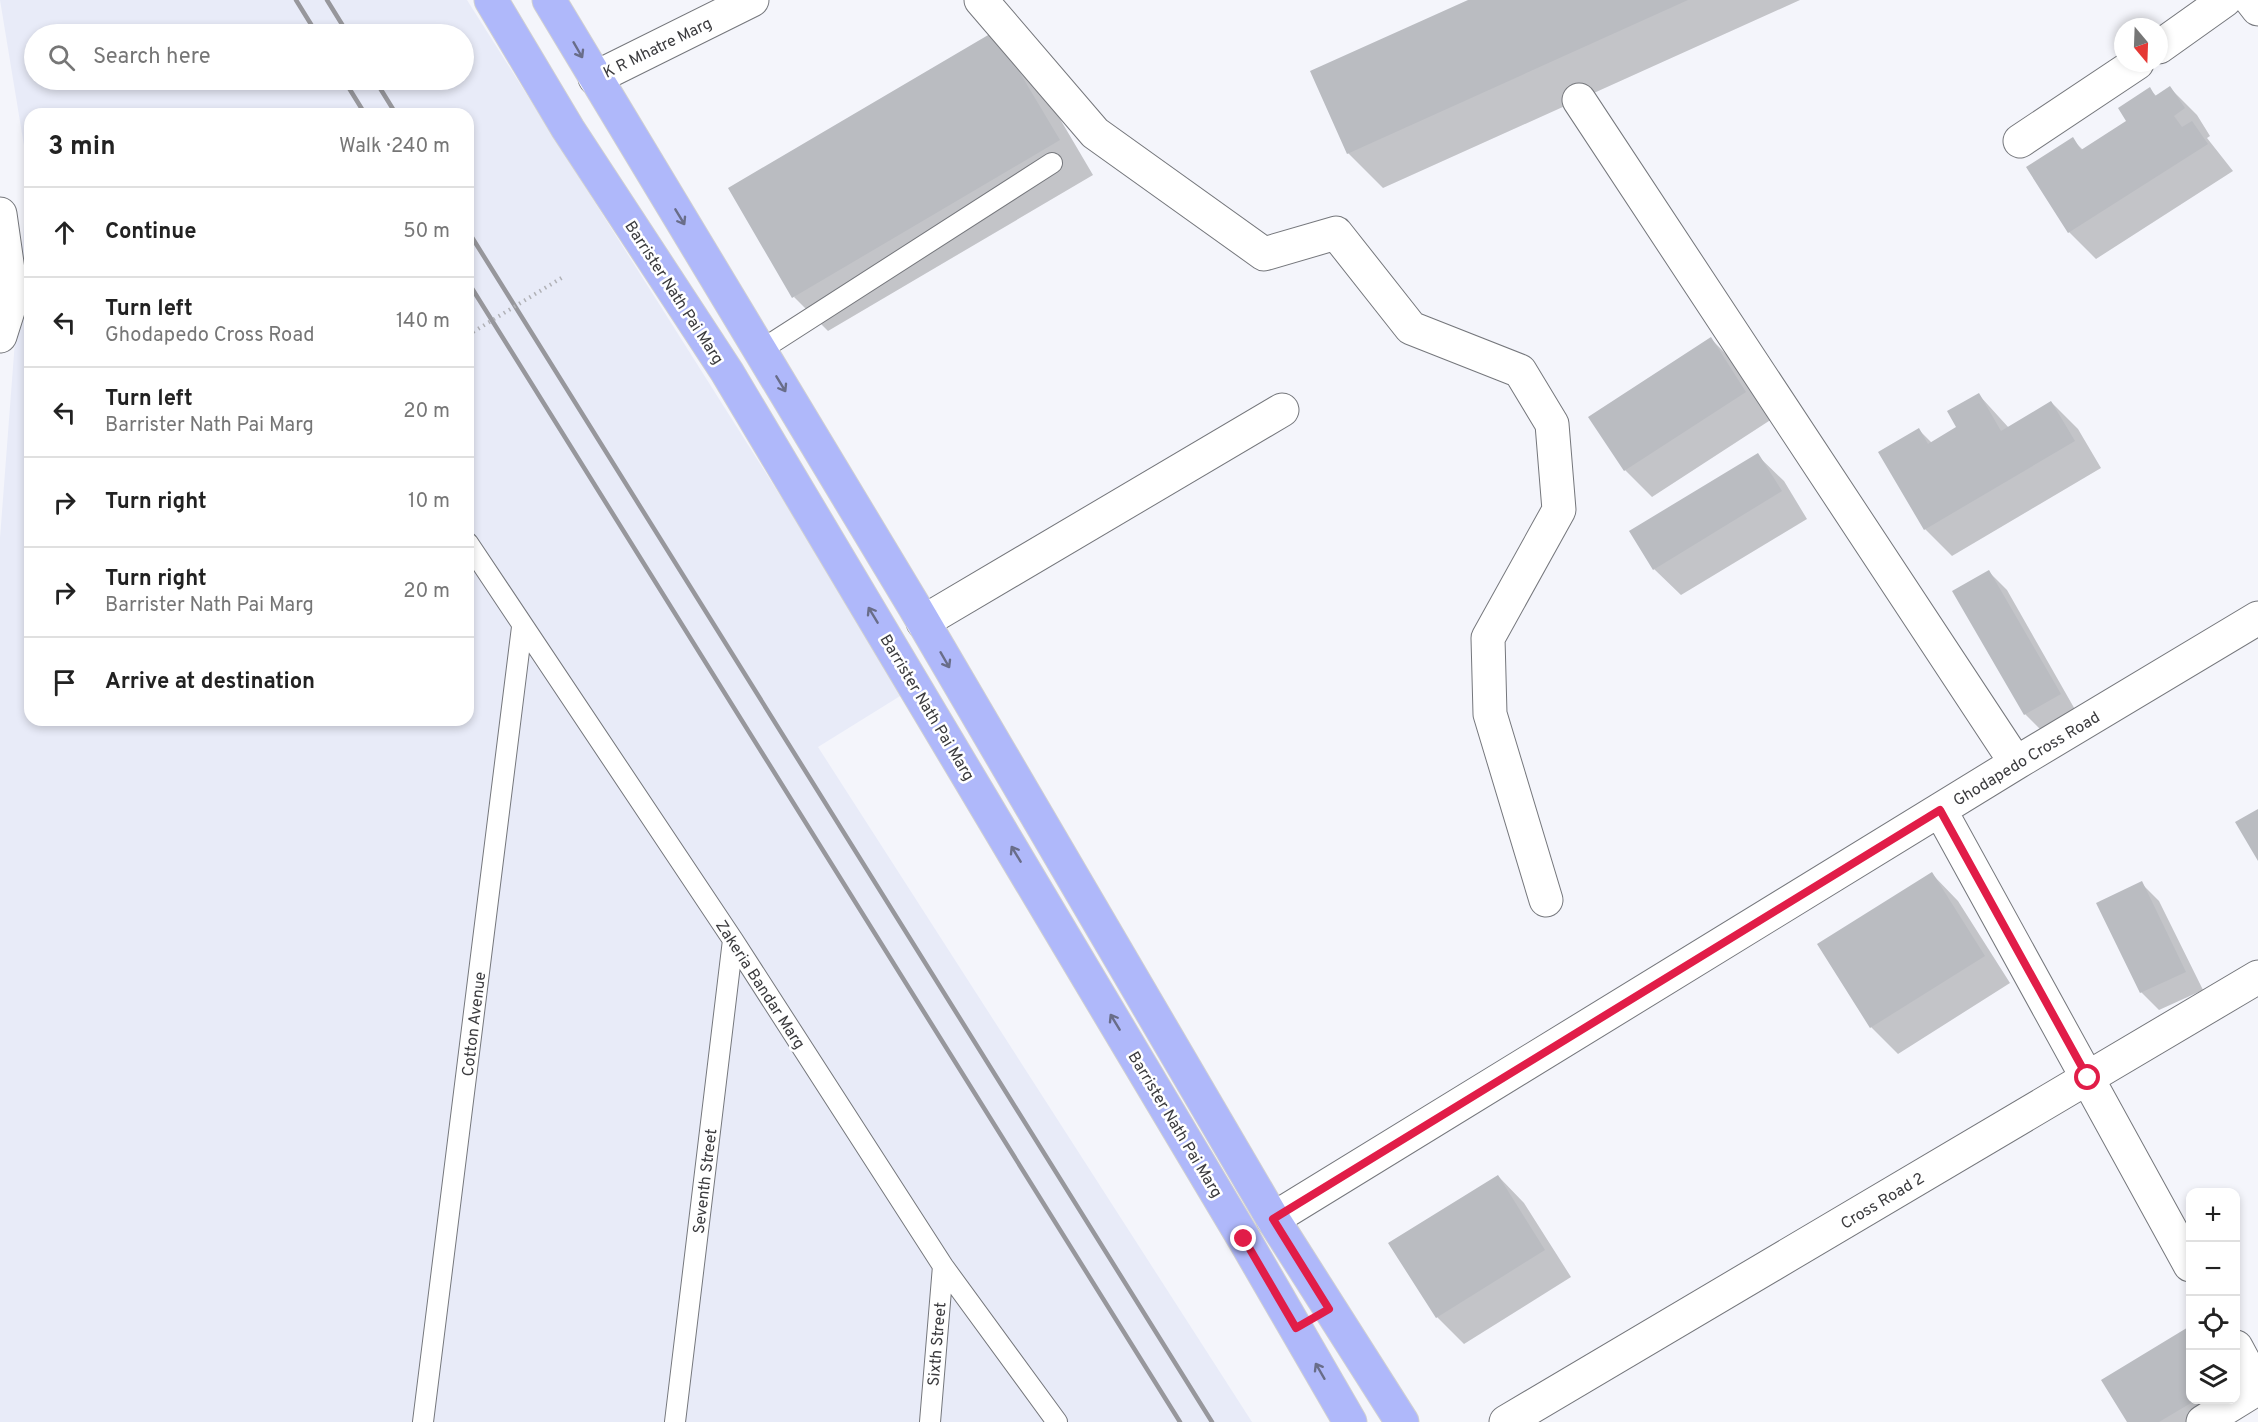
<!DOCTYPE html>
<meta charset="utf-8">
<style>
:root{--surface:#fff;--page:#f6f6f6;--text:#222;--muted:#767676;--line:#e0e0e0}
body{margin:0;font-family:Overpass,sans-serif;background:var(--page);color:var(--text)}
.controls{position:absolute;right:18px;bottom:18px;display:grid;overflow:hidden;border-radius:12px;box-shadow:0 3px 9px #0003}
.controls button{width:54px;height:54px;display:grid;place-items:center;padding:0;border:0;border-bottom:2px solid var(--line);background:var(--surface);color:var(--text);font:30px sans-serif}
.compass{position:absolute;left:2114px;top:18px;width:54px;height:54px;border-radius:50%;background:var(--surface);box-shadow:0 3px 9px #0003;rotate:161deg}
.stop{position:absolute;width:18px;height:18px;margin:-14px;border:4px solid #e11d48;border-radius:50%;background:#fff}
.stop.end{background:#e11d48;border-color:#fff;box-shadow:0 2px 6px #0008}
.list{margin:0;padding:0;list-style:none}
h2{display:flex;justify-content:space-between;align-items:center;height:78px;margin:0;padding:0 24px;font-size:26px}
h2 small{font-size:20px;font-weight:400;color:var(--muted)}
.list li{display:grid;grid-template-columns:39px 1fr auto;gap:18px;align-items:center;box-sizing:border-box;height:90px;padding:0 24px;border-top:2px solid var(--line)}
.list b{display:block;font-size:22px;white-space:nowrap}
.list p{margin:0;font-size:20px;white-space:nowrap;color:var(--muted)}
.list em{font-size:20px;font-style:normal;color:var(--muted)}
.icon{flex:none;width:33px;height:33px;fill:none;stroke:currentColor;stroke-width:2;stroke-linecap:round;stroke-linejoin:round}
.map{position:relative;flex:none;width:2258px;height:1422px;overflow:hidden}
.search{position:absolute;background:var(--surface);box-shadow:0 3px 9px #0003;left:24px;top:24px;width:450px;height:66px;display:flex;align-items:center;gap:15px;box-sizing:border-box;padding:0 21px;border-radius:33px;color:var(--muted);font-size:22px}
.panel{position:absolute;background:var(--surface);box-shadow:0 3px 9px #0003;left:24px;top:108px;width:450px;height:618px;border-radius:18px}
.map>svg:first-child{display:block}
.built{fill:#e8ebf8;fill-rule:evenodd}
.shadow{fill:#0003}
.building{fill:#babcc1}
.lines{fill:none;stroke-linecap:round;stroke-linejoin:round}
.service-casing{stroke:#75777c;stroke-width:22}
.minor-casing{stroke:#75777c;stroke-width:35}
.tertiary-casing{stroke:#75777c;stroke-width:35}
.primary-casing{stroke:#d0d0d1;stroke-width:35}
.service{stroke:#fff;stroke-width:20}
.minor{stroke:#fff;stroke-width:33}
.tertiary{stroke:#fff;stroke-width:33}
.primary{stroke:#afb8fa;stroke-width:33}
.rail{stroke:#97979c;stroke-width:4.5}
.path-bridge{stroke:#b0b1b6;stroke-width:4;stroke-dasharray:1.5 4.5;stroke-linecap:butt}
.oneway{stroke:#696d89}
.route{stroke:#e11d48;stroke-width:8}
.labels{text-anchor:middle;stroke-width:5;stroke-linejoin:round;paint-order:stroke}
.street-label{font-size:16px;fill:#3b3b3e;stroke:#fff}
</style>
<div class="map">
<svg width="2258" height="1422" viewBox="0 0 2258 1422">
<rect width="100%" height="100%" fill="#f4f5fb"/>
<path class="built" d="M 0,0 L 467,0 L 905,693 L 818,747 L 1252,1422 L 0,1422 L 0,538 L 28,170 ZM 34,34 L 464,34 L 464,80 L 34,80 ZM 30,114 L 468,114 L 468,720 L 30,720 Z"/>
<path class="shadow" d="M 1471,0 L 1800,0 L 1383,188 L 1348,153 Z
M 995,33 L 1030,68 L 1093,175 L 828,331 L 794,297 Z
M 2170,88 L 2197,115 L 2210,136 L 2207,138 L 2233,171 L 2096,259 L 2069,232 L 2028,168 L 2072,139 L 2083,150 L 2128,121 L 2150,89 L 2157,97 Z
M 1711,339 L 1738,366 L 1772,419 L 1652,497 L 1625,470 Z
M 1979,395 L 2009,428 L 2051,402 L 2078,429 L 2101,468 L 1952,556 L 1925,529 L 1919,430 L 1932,443 L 1958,427 Z
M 1757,455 L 1784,481 L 1807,519 L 1681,595 L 1654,569 Z
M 1989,572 L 2007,590 L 2077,713 L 2043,732 L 2025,714 Z
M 1932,874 L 1958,901 L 2010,983 L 1898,1054 L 1871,1027 Z
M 2141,883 L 2159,901 L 2203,990 L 2159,1010 L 2141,992 Z
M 1498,1176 L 1524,1203 L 1571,1277 L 1464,1344 L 1437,1317 Z
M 2190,1328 L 2190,1400 L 2236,1400 L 2236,1372 L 2256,1406 L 2230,1422 L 2129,1422 L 2103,1380 Z"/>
<path class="building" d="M 1468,0 L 1688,0 L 1347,154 L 1310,71 Z
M 995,31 L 1060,140 L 792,298 L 728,188 Z
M 2170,86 L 2185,108 L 2174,116 L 2182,127 L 2192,121 L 2208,144 L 2068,233 L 2026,167 L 2073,137 L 2081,150 L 2126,121 L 2118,108 L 2150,87 L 2155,96 Z
M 1711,337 L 1746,392 L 1624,471 L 1588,417 Z
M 1979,393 L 2001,431 L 2051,401 L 2075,441 L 1924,530 L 1878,452 L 1919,428 L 1928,444 L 1956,427 L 1947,411 Z
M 1758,453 L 1782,491 L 1653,570 L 1629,531 Z
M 1989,570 L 2061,694 L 2024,715 L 1952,591 Z
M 2258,809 L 2258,861 L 2235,822 Z
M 1932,872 L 1985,956 L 1870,1028 L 1817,944 Z
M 2142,881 L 2186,972 L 2140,993 L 2096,903 Z
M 1498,1175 L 1545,1250 L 1436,1318 L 1388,1243 Z
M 2190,1326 L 2190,1400 L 2196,1400 L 2159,1422 L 2127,1422 L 2101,1380 Z"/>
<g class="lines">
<g class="service-casing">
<path id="service" d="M 761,350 L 1052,163
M 468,543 L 733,940 L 943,1266 L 1057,1422
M 423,1422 L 522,627
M 675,1422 L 733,940
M 930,1422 L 943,1266"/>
</g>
<g class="minor-casing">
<path id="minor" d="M 981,0 L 1095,133 L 1264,254 L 1336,233 L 1411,328 L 1520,371 L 1552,424 L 1559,510 L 1488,638 L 1490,714 L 1546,900
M 2159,47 L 2225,0
M 595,78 L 752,0
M 1579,100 L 2016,763
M 2020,141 L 2137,63
M 923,622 L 1282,410
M 1940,810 L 2190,1265
M 1273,1219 L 2016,763 L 2258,618
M 2236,1347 L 2258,1388
M 1506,1422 L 2258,977"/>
</g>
<g class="tertiary-casing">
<path id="tertiary" d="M 2251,0 L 2258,9
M 0,214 L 12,298 L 0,336
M 2203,1422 L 2258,1388"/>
</g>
<g class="primary-casing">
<path id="primary" d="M 491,0 L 568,129 L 727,372 L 1244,1239 L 1350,1422
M 549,0 L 914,606 L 1273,1219 L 1402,1422"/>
</g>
<use href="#service" class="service"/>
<use href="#minor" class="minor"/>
<use href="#tertiary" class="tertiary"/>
<use href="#primary" class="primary"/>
<path class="rail" d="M 296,0 L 317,34
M 327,0 L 348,34
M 344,80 L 365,114
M 375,80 L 396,114
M 468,231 L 1212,1422
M 468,282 L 1180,1422"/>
<path class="path-bridge" d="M 468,335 L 563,277"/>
</g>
<defs><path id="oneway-shaft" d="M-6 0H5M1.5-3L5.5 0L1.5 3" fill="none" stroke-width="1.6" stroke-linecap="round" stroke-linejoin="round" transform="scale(1.5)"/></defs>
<g class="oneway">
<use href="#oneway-shaft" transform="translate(578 50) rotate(60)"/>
<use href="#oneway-shaft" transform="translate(680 217) rotate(59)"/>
<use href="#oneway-shaft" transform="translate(781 384) rotate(59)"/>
<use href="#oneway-shaft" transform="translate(873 615) rotate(-121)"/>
<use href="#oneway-shaft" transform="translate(945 660) rotate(60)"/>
<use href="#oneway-shaft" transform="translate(1016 854) rotate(-121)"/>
<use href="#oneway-shaft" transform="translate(1115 1022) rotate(-121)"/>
<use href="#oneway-shaft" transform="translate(1320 1371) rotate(-120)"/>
</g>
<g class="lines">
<path class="route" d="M 1244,1239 L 1296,1328 L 1329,1309 L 1273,1219 L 1940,810 L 2088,1078"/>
</g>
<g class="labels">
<g class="street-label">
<text transform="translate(657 47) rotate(-26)" y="6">K R Mhatre Marg</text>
<text transform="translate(675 292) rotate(57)" y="6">Barrister Nath Pai Marg</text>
<text transform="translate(928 707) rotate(59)" y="6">Barrister Nath Pai Marg</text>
<text transform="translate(2026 758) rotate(-31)" y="6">Ghodapedo Cross Road</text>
<text transform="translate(761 984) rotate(57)" y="6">Zakeria Bandar Marg</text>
<text transform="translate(473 1024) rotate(-83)" y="6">Cotton Avenue</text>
<text transform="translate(1176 1124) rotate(59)" y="6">Barrister Nath Pai Marg</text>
<text transform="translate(704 1181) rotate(-83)" y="6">Seventh Street</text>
<text transform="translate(1882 1200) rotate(-31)" y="6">Cross Road 2</text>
<text transform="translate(936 1344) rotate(-85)" y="6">Sixth Street</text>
</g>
</g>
</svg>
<div class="controls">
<button>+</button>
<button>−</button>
<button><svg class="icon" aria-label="locate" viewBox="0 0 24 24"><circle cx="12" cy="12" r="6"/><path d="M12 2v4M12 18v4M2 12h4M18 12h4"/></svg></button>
<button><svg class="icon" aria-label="layers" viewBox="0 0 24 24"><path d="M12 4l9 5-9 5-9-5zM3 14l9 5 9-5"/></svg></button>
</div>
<svg class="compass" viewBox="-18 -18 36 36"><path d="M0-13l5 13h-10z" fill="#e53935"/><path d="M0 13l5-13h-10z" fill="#767676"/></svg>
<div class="stop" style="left:2088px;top:1078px"></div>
<div class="stop end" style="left:1244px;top:1239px"></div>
<div class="search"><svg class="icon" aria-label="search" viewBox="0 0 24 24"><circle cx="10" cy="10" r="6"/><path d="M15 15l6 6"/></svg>Search here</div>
<section class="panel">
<h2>3 min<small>Walk · 240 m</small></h2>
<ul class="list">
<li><svg class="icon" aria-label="ahead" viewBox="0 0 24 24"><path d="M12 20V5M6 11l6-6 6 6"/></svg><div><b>Continue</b></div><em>50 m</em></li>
<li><svg class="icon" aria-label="left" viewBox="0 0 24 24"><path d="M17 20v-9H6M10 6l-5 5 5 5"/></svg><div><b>Turn left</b><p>Ghodapedo Cross Road</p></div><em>140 m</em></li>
<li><svg class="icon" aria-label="left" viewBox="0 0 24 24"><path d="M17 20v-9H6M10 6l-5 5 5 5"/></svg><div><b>Turn left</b><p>Barrister Nath Pai Marg</p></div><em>20 m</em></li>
<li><svg class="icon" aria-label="right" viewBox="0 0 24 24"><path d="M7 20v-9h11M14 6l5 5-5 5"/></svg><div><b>Turn right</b></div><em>10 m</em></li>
<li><svg class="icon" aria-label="right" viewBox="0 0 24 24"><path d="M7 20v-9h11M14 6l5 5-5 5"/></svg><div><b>Turn right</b><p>Barrister Nath Pai Marg</p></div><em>20 m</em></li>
<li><svg class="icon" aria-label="arrive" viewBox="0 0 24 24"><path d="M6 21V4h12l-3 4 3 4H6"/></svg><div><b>Arrive at destination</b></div></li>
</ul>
</section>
</div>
